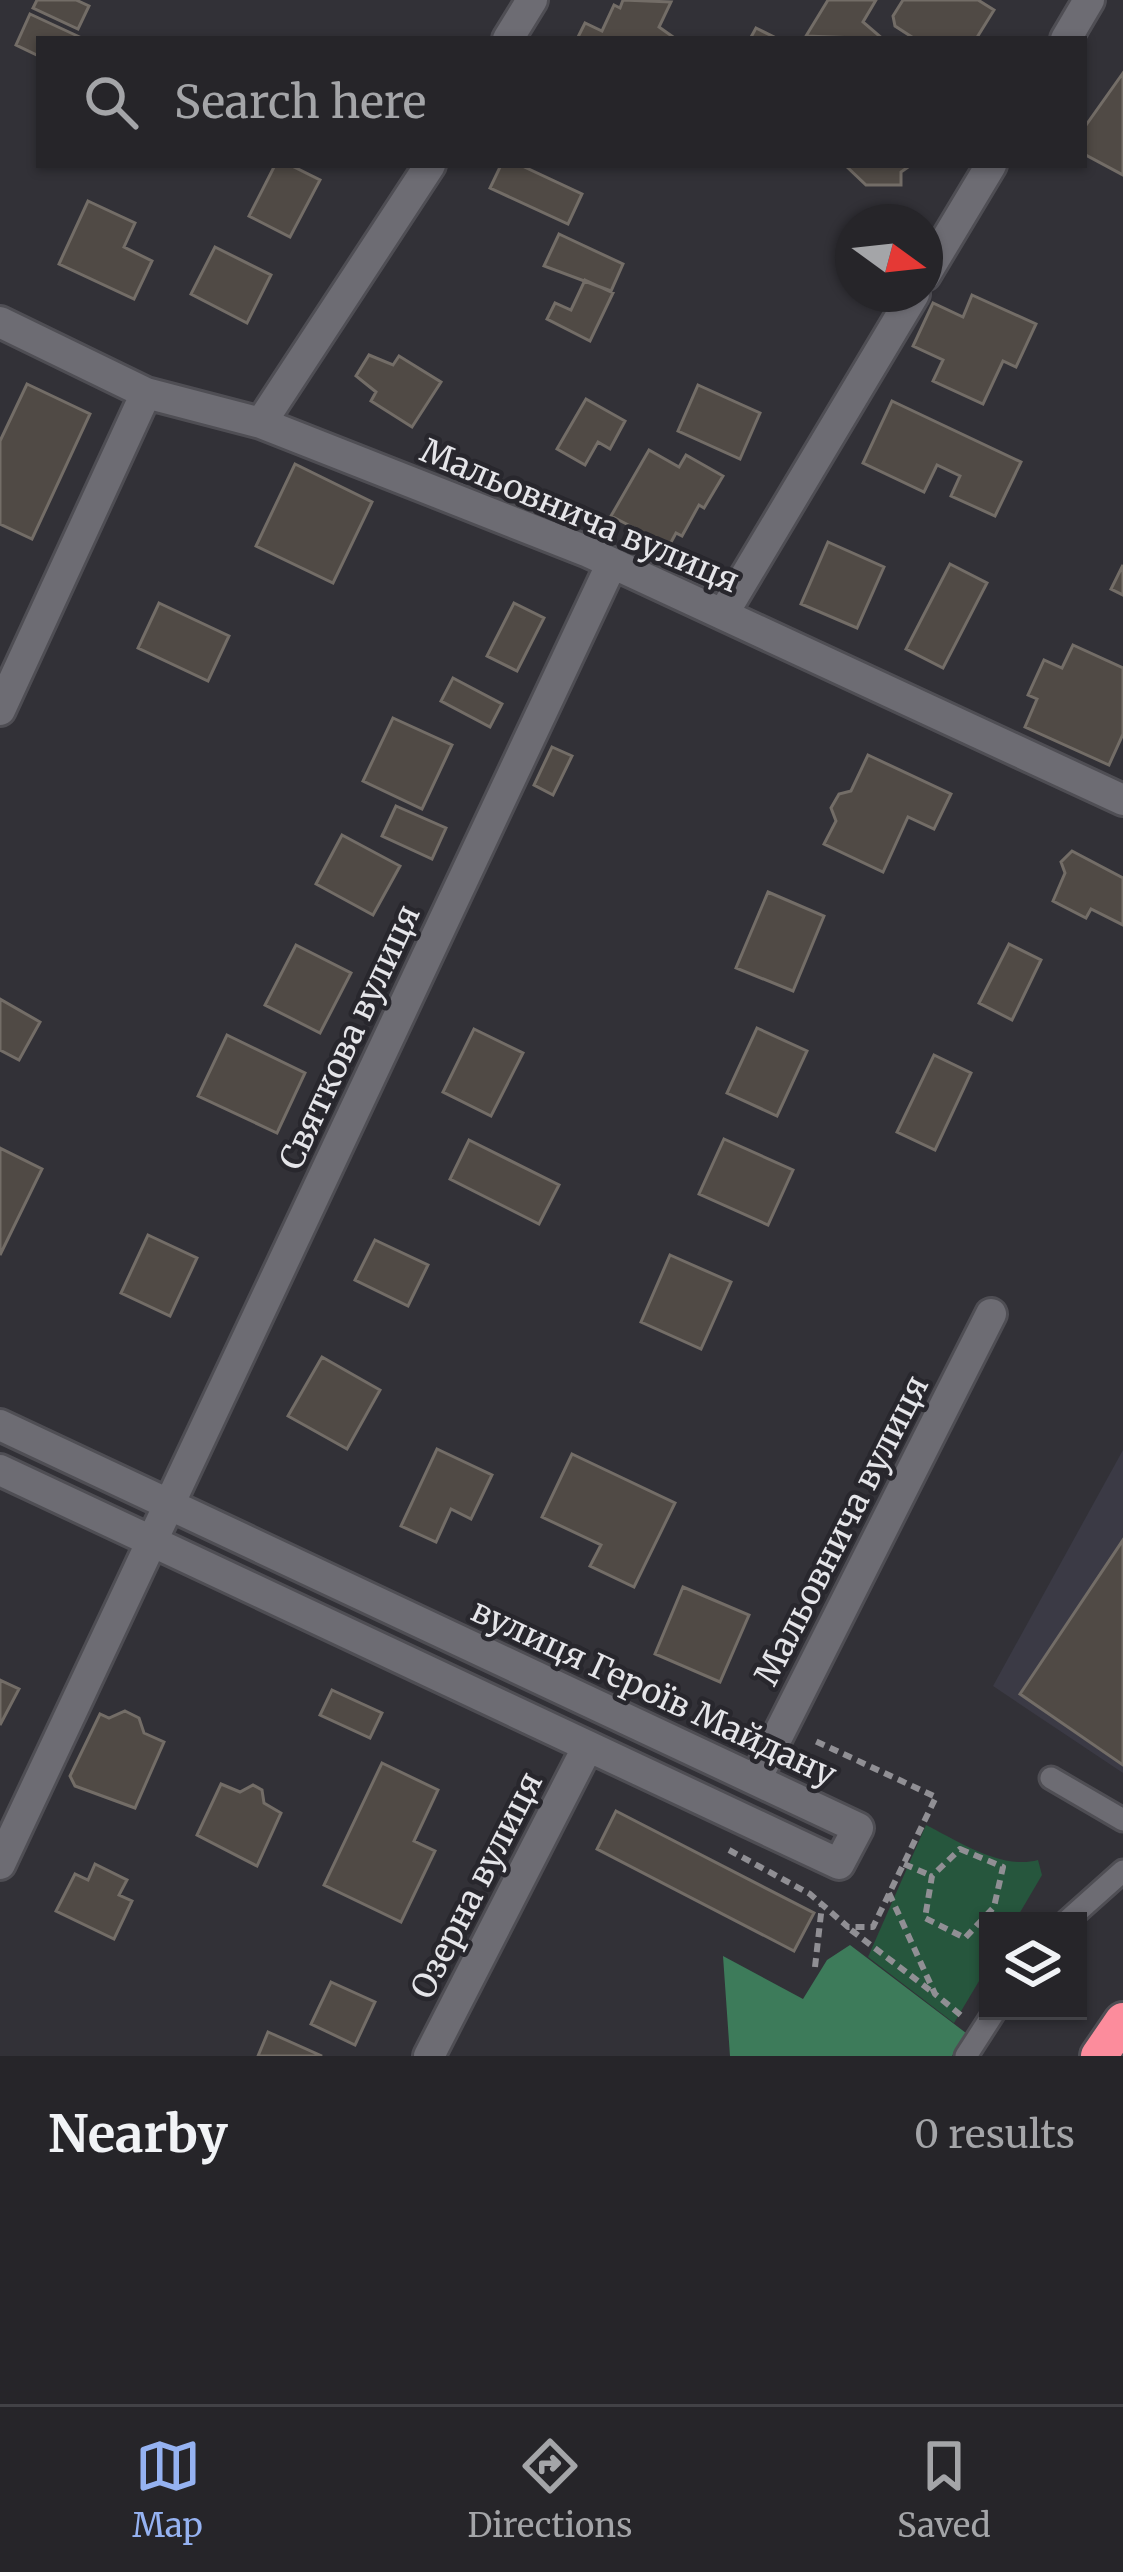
<!DOCTYPE html>
<meta charset="utf-8">
<style>
:root{--surface:#262529;--page:#323135;--text:#f1f3f6;--muted:#a4a5a8;--line:#424246;--accent:#95b2f1}
body{margin:0;font-family:Merriweather,serif;background:var(--page);color:var(--text)}
.controls{position:absolute;right:36px;bottom:36px;display:grid;overflow:hidden;border-radius:0px;box-shadow:0 3px 9px #0004}
.controls button{width:108px;height:108px;display:grid;place-items:center;padding:0;border:0;border-bottom:3px solid var(--line);background:var(--surface);color:var(--text);font:60px sans-serif}
.compass{position:absolute;left:835px;top:204px;width:108px;height:108px;border-radius:50%;background:var(--surface);box-shadow:0 3px 9px #0004;rotate:105deg}
.list{margin:0;padding:0;list-style:none}
h2{display:flex;justify-content:space-between;align-items:center;height:156px;margin:0;padding:0 48px;font-size:51px}
h2 small{font-size:39px;font-weight:400;color:var(--muted)}
.icon{flex:none;width:66px;height:66px;fill:none;stroke:currentColor;stroke-width:2;stroke-linecap:round;stroke-linejoin:round}
.map{position:relative;flex:none;width:1123px;height:2056px;overflow:hidden}
.search{position:absolute;background:var(--surface);box-shadow:0 3px 9px #0004;left:36px;right:36px;top:36px;height:132px;display:flex;align-items:center;gap:30px;box-sizing:border-box;padding:0 42px;border-radius:0px;color:var(--muted);font-size:45px}
.sheet{height:348px;background:var(--surface)}
nav{display:flex;justify-content:space-around;align-items:center;box-sizing:border-box;height:168px;border-top:3px solid var(--line);background:var(--surface);font-size:33px;color:var(--muted)}
nav a{display:grid;justify-items:center;gap:6px}
nav .on{color:var(--accent)}
.map>svg:first-child{display:block}
.built{fill:#3b3a45}
.green{fill:#26563d}
.forest{fill:#3d7b5a}
.building{fill:#504a45;stroke:#736d67;stroke-width:3}
.lines{fill:none;stroke-linecap:round;stroke-linejoin:round}
.lane-casing{stroke:#4f4e54;stroke-width:27}
.street-casing{stroke:#4f4e54;stroke-width:36}
.highway-casing{stroke:#4f4e54;stroke-width:42}
.path{stroke:#908f94;stroke-width:6;stroke-dasharray:9 6;stroke-linecap:butt}
.lane{stroke:#6d6c73;stroke-width:21}
.street{stroke:#6d6c73;stroke-width:30}
.highway{stroke:#fc8c9c;stroke-width:36}
.labels{text-anchor:middle;stroke-width:9;stroke-linejoin:round;paint-order:stroke}
.street-label{font-size:33px;fill:#e5e5e9;stroke:#28272d}
</style>
<div class="map">
<svg width="1123" height="2056" viewBox="0 0 1123 2056">
<rect width="100%" height="100%" fill="#323137"/>
<path class="built" d="M 1123,1450 L 1123,1773 L 993,1686 Z"/>
<path class="green" d="M 926,1825 C 958,1841 1001,1870 1038,1860 L 1042,1875 L 1015,1921 L 988,1921 L 988,1966 L 954,2023 L 868,1957 Z"/>
<path class="forest" d="M 850,1945 L 966,2033 L 952,2056 L 730,2056 L 723,1956 L 803,1999 L 827,1960 Z"/>
<path class="building" d="M 37,0 L 76,0 L 89,6 L 78,29 L 33,8 Z
M 623,0 L 671,2 L 659,27 L 676,39 L 577,39 L 585,23 L 602,31 L 614,5 L 620,8 Z
M 828,0 L 876,0 L 863,22 L 883,39 L 806,36 Z
M 903,0 L 978,0 L 994,10 L 976,39 L 915,39 L 895,26 L 893,16 Z
M 30,14 L 84,39 L 39,39 L 39,56 L 16,45 Z
M 756,28 L 774,37 L 773,39 L 750,39 Z
M 1123,73 L 1123,175 L 1084,154 L 1084,128 Z
M 275,165 L 290,165 L 320,180 L 290,237 L 249,216 Z
M 501,165 L 520,165 L 582,194 L 568,224 L 490,188 Z
M 845,165 L 911,165 L 901,172 L 901,185 L 866,185 Z
M 88,201 L 135,223 L 124,247 L 152,261 L 134,299 L 59,264 Z
M 559,234 L 623,264 L 611,291 L 544,266 Z
M 215,247 L 271,275 L 247,323 L 191,294 Z
M 585,280 L 613,293 L 590,341 L 547,319 L 555,303 L 571,310 Z
M 972,295 L 1036,324 L 1016,367 L 1003,361 L 983,404 L 933,381 L 943,360 L 913,346 L 933,303 L 963,317 Z
M 369,355 L 393,365 L 399,356 L 441,382 L 412,427 L 371,401 L 376,392 L 356,376 Z
M 27,384 L 90,414 L 32,539 L 0,524 L 0,441 Z
M 698,385 L 760,413 L 740,459 L 678,431 Z
M 586,399 L 625,421 L 610,449 L 598,442 L 585,465 L 557,449 Z
M 892,401 L 1021,462 L 995,516 L 951,496 L 960,476 L 937,465 L 924,492 L 863,463 Z
M 649,450 L 679,467 L 686,455 L 723,476 L 704,508 L 699,505 L 682,536 L 676,533 L 669,546 L 611,516 Z
M 295,464 L 372,502 L 333,583 L 256,546 Z
M 828,542 L 884,567 L 857,628 L 801,604 Z
M 950,564 L 987,583 L 943,668 L 906,649 Z
M 1123,565 L 1123,595 L 1111,589 Z
M 159,603 L 229,636 L 208,681 L 138,648 Z
M 514,603 L 544,618 L 517,671 L 487,656 Z
M 1073,645 L 1123,668 L 1123,734 L 1109,765 L 1025,727 L 1037,699 L 1028,695 L 1044,660 L 1062,668 Z
M 453,678 L 502,704 L 490,727 L 441,701 Z
M 393,718 L 452,745 L 422,809 L 363,781 Z
M 552,747 L 572,756 L 553,795 L 534,785 Z
M 868,755 L 951,794 L 934,829 L 908,817 L 883,872 L 824,844 L 836,821 L 831,808 L 839,794 L 851,791 Z
M 396,806 L 446,828 L 432,859 L 382,836 Z
M 342,835 L 400,866 L 373,915 L 316,884 Z
M 1072,851 L 1123,878 L 1123,925 L 1091,909 L 1086,918 L 1053,901 L 1065,873 L 1061,862 Z
M 768,892 L 824,916 L 793,991 L 736,968 Z
M 1009,944 L 1041,960 L 1012,1020 L 979,1003 Z
M 296,945 L 351,973 L 320,1033 L 265,1005 Z
M 0,999 L 40,1022 L 19,1060 L 0,1050 Z
M 757,1028 L 807,1051 L 777,1116 L 727,1093 Z
M 474,1029 L 523,1053 L 491,1116 L 443,1092 Z
M 227,1035 L 305,1073 L 277,1133 L 198,1096 Z
M 934,1055 L 971,1073 L 935,1150 L 897,1132 Z
M 724,1139 L 793,1170 L 768,1225 L 699,1194 Z
M 469,1140 L 559,1185 L 539,1224 L 450,1179 Z
M 0,1148 L 42,1169 L 0,1255 Z
M 148,1235 L 197,1258 L 170,1316 L 121,1293 Z
M 375,1240 L 428,1265 L 408,1306 L 355,1280 Z
M 670,1255 L 731,1282 L 701,1349 L 641,1322 Z
M 322,1357 L 380,1390 L 347,1449 L 288,1416 Z
M 437,1449 L 492,1475 L 471,1519 L 451,1509 L 436,1542 L 401,1526 Z
M 572,1454 L 675,1503 L 634,1587 L 590,1566 L 601,1545 L 542,1517 Z
M 1123,1540 L 1123,1765 L 1020,1694 Z
M 683,1587 L 749,1615 L 720,1682 L 655,1654 Z
M 0,1680 L 19,1689 L 0,1725 Z
M 332,1690 L 382,1713 L 370,1738 L 320,1715 Z
M 125,1711 L 139,1718 L 144,1733 L 164,1742 L 135,1808 L 75,1786 L 70,1776 L 100,1714 L 109,1718 Z
M 382,1763 L 438,1790 L 414,1841 L 435,1851 L 401,1922 L 324,1885 Z
M 221,1784 L 240,1792 L 253,1785 L 262,1790 L 264,1803 L 281,1813 L 257,1866 L 197,1835 Z
M 616,1811 L 814,1913 L 794,1951 L 597,1849 Z
M 95,1864 L 127,1880 L 119,1895 L 132,1901 L 114,1939 L 56,1911 L 75,1874 L 88,1880 Z
M 331,1982 L 375,2002 L 355,2045 L 311,2024 Z
M 268,2032 L 322,2056 L 258,2056 Z"/>
<g class="lines">
<g class="lane-casing">
<path id="lane" d="M 1051,1778 L 1123,1820
M 1067,1921 L 1123,1871
M 966,2056 L 995,2011"/>
</g>
<g class="street-casing">
<path id="street" d="M 508,39 L 532,0
M 1066,39 L 1089,0
M 925,275 L 991,165
M 0,322 L 146,393 L 261,423 L 586,551 L 1123,800
M 261,423 L 430,165
M 723,614 L 914,294
M 0,710 L 146,393
M 0,1425 L 858,1828 L 839,1864 L 0,1470
M 756,1779 L 991,1314
M 0,1864 L 612,563
M 429,2056 L 588,1746"/>
</g>
<g class="highway-casing">
<path id="highway" d="M 1099,2056 L 1123,2021"/>
</g>
<path class="path" d="M 960,1849 L 1003,1867 L 994,1907 L 965,1938 L 925,1918 L 932,1876 Z
M 729,1850 L 810,1894 L 848,1927 L 873,1927 L 936,1797 L 811,1739
M 904,1864 L 932,1876
M 889,1893 L 935,1994 L 963,2017
M 851,1930 L 931,1991
M 815,1967 L 822,1905"/>
<use href="#lane" class="lane"/>
<use href="#street" class="street"/>
<use href="#highway" class="highway"/>
</g>
<g class="labels">
<g class="street-label">
<text transform="translate(580 515) rotate(23)" y="12">Мальовнича вулиця</text>
<text transform="translate(349 1037) rotate(-65)" y="12">Святкова вулиця</text>
<text transform="translate(841 1530) rotate(-63)" y="12">Мальовнича вулиця</text>
<text transform="translate(654 1692) rotate(25)" y="12">вулиця Героїв Майдану</text>
<text transform="translate(476 1885) rotate(-63)" y="12">Озерна вулиця</text>
</g>
</g>
</svg>
<div class="controls">
<button><svg class="icon" aria-label="layers" viewBox="0 0 24 24"><path d="M12 4l9 5-9 5-9-5zM3 14l9 5 9-5"/></svg></button>
</div>
<svg class="compass" viewBox="-18 -18 36 36"><path d="M0-13l5 13h-10z" fill="#e53935"/><path d="M0 13l5-13h-10z" fill="#a4a5a8"/></svg>
<div class="search"><svg class="icon" aria-label="search" viewBox="0 0 24 24"><circle cx="10" cy="10" r="6"/><path d="M15 15l6 6"/></svg>Search here</div>
</div>
<section class="sheet">
<h2>Nearby<small>0 results</small></h2>
<ul class="list">
</ul>
</section>
<nav>
<a class="on"><svg class="icon" aria-label="map" viewBox="0 0 24 24"><path d="M3 6l6-2 6 2 6-2v14l-6 2-6-2-6 2zM9 4v14M15 6v14"/></svg>Map</a>
<a><svg class="icon" aria-label="directions" viewBox="0 0 24 24"><path d="M12 3l9 9-9 9-9-9zM9 14v-3h6M13 9l2 2-2 2"/></svg>Directions</a>
<a><svg class="icon" aria-label="saved" viewBox="0 0 24 24"><path d="M7 4h10v16l-5-4-5 4z"/></svg>Saved</a>
</nav>
